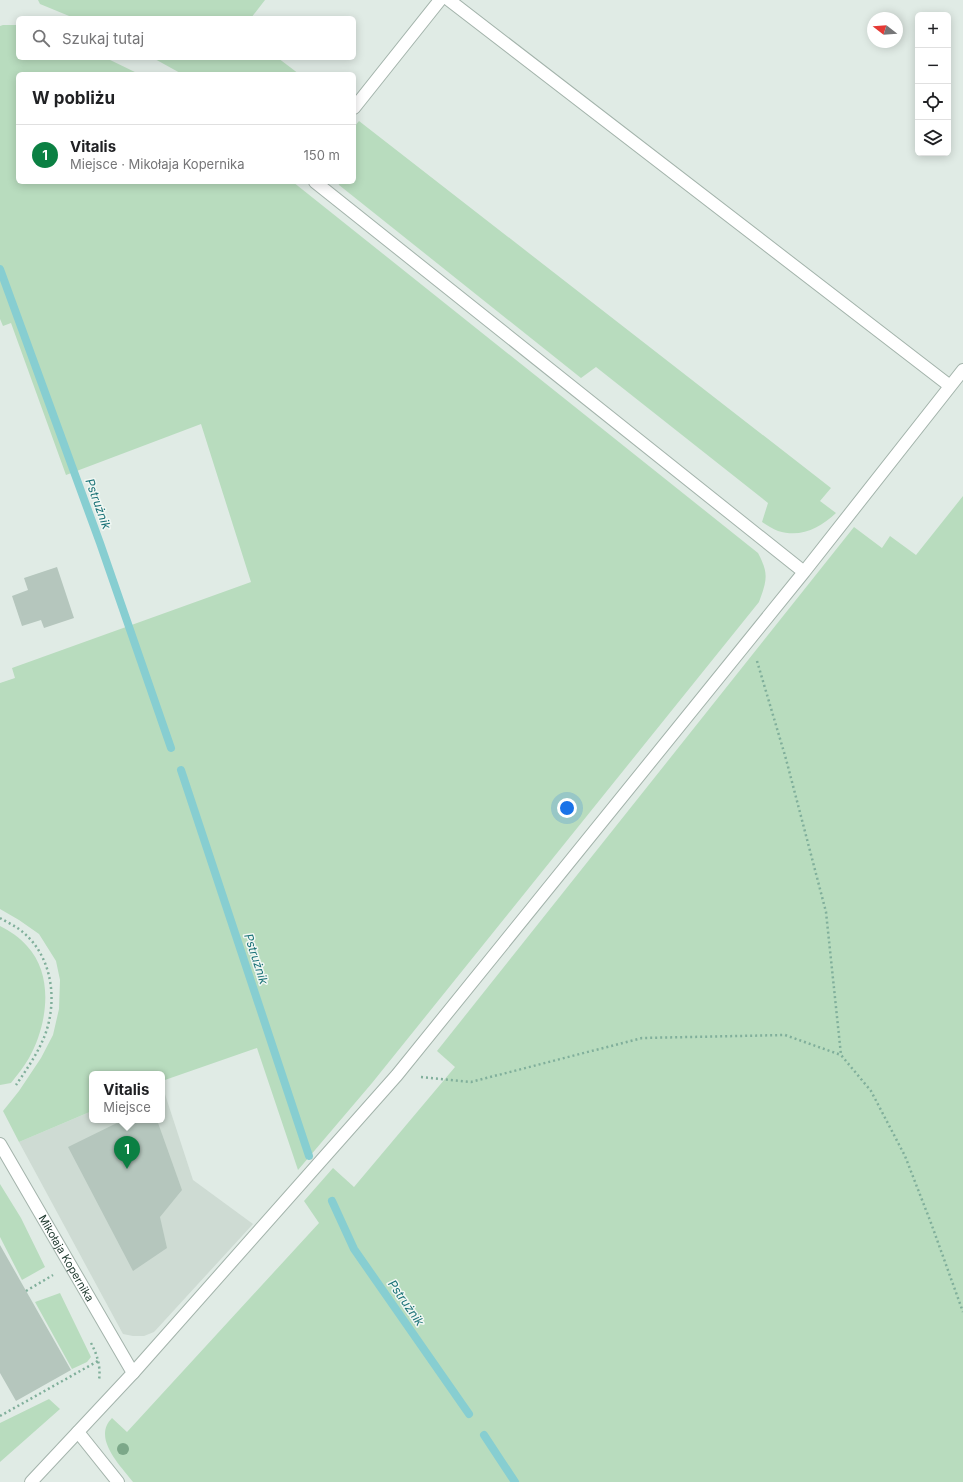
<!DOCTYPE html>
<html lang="pl">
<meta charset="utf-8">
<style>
:root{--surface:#fff;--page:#f6f6f6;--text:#202124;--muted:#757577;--line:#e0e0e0;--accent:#0b8043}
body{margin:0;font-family:Inter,sans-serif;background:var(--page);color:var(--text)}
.controls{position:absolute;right:12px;top:12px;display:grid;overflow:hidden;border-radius:6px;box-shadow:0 2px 10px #0003}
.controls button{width:36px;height:36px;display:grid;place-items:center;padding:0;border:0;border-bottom:1px solid var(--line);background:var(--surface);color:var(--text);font:20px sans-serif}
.compass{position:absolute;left:867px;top:12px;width:36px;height:36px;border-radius:50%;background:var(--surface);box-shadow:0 2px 10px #0003;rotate:287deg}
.you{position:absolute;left:567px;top:808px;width:14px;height:14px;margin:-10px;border:3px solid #fff;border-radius:50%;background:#1a73e8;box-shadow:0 0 0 6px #1a73e833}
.badge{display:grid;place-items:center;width:26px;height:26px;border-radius:50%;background:var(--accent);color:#fff;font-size:13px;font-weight:700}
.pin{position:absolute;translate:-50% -33px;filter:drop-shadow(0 1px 2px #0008)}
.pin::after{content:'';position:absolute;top:21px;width:14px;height:12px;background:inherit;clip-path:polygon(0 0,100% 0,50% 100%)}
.popup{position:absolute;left:89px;top:1071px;width:76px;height:52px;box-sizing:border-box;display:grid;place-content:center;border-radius:6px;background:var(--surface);filter:drop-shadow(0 1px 3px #0005);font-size:13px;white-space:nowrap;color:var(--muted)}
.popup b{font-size:15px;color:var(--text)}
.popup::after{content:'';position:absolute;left:50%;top:100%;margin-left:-8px;border:8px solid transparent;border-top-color:var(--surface)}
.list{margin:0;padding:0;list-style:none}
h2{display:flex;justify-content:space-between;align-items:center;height:52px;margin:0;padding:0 16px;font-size:17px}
h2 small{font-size:13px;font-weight:400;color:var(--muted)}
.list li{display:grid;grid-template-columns:26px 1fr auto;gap:12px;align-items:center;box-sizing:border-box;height:60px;padding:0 16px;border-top:1px solid var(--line)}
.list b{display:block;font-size:15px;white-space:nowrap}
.list p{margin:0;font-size:13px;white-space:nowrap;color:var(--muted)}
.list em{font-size:13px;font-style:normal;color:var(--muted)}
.icon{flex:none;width:22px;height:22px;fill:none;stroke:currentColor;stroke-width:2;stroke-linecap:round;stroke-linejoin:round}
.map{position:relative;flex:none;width:963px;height:1482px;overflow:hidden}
.search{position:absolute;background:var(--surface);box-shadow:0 2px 10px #0003;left:16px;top:16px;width:340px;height:44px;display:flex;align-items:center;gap:10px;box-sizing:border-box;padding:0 14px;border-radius:6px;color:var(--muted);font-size:15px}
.panel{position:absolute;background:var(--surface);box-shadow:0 2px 10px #0003;left:16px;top:72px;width:340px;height:112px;border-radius:6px}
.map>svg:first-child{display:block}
.built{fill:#cedbd3}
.green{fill:#b8dcbe}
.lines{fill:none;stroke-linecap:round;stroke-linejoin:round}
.stream{stroke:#87ced1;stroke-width:8}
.building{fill:#b5c6bd}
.lane-casing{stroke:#a3b3ab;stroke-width:14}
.street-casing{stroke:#a3b3ab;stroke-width:14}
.path{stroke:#80af9b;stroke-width:2.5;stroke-dasharray:2 3;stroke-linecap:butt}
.lane{stroke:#fff;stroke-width:12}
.street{stroke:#fff;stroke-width:12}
.tree{fill:#7ca889}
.labels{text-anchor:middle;stroke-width:3;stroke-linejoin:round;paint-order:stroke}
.street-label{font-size:11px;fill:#213b31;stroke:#f0f7f3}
.water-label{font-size:12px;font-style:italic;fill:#1b7277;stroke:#f0f7f3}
</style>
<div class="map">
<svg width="963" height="1482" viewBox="0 0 963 1482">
<rect width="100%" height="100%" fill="#e0ebe5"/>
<path class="built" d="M 162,1085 L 193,1180 L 253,1224 L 154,1332 L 144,1336 L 133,1336 L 123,1334 L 19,1142 L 92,1111 L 92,1120 L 162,1120 Z"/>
<path class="green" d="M 38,0 L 265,0 L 251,18 L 74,18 L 40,4 Z
M 3,25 L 18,25 L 18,58 L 106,58 L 139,74 L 18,74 L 18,182 L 293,182 L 758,553 C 769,574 767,580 759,602 L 372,1083 L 298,1170 L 257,1048 L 162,1081 L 162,1074 L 92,1074 L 92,1111 L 19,1142 L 3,1111 L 19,1091 L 41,1058 L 53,1035 L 59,1009 L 60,980 L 56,961 L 39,934 L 19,920 L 0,909 L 0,683 L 15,678 L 12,668 L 251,582 L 201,424 L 66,475 L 11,323 L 3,326 L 0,319 L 0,26 Z
M 153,58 L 278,58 L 299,74 L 182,74 Z
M 359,121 L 831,488 L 820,501 L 836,513 C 820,528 801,538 778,531 C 773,529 767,525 762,522 L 768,503 L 596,367 L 581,378 L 339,185 L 338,182 L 354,182 L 354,127 Z
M 963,496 L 963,1482 L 133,1482 C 120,1465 92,1438 112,1418 L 127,1432 L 319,1223 L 304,1201 L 333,1168 L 354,1187 L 455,1067 L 437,1051 L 854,527 L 882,548 L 890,536 L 916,555 Z
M 0,926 C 10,931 19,937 27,946 C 55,976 47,1026 29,1058 C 24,1067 17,1075 11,1083 L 0,1085 Z
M 0,1184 L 21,1218 L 45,1267 L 22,1280 L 0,1237 Z
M 60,1293 L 91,1357 L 87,1362 L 72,1369 L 35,1302 Z
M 49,1399 L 60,1409 L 0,1462 L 0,1423 Z"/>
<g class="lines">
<path class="stream" d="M 0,269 L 100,543 L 171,748
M 181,770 L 309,1156
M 332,1201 L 354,1249 L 469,1414
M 484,1435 L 515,1482"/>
</g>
<path class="building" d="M 57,567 L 74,618 L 44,628 L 41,620 L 22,626 L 12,596 L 28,590 L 24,578 Z
M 123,1120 L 157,1120 L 182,1190 L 160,1217 L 167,1248 L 133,1271 L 68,1147 Z
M 0,1245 L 71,1370 L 16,1401 L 0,1373 Z"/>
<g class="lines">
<g class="lane-casing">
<path id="lane" d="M 449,0 L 950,386
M 354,108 L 440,0
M 804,572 L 963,370
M 133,1373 L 397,1075 L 804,572 L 315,182"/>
</g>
<g class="street-casing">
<g id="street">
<path id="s1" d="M 0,1144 L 133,1373 L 31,1482"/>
<path d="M 78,1432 L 118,1482"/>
</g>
</g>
<path class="path" d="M 757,661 L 786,759 L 826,912 L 841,1055 L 871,1091 L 905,1156 L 931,1223 L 963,1312
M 0,918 C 5,921 11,924 16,927 C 51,950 59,997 45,1035 C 38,1053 27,1069 16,1085
M 421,1077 L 471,1082 L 642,1038 L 785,1035 L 841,1055
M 26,1291 L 53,1275
M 91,1343 C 97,1354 101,1367 99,1380
M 0,1416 L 98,1361"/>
<use href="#lane" class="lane"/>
<use href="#street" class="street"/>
</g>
<circle class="tree" cx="123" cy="1449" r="6"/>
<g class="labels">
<g class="street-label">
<text dy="4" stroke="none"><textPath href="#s1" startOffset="132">Mikołaja Kopernika</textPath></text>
</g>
<g class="water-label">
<text transform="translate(98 504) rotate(70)" y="4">Pstrużnik</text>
<text transform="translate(256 959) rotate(72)" y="4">Pstrużnik</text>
<text transform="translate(406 1303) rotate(55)" y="4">Pstrużnik</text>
</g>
</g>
</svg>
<div class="controls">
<button>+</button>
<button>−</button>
<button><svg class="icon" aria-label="locate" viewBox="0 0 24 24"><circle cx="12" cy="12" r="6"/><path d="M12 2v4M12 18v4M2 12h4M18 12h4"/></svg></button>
<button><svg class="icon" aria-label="layers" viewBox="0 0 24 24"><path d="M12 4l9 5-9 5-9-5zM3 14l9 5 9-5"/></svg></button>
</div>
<svg class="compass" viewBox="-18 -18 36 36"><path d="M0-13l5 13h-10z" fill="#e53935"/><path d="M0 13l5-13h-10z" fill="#757577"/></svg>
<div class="you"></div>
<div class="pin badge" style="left:127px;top:1169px">1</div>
<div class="popup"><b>Vitalis</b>Miejsce</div>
<div class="search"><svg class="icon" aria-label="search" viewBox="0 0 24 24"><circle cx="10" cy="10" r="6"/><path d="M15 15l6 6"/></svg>Szukaj tutaj</div>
<section class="panel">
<h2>W pobliżu<small></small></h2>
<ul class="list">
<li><span class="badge">1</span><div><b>Vitalis</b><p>Miejsce · Mikołaja Kopernika</p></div><em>150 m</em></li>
</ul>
</section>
</div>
